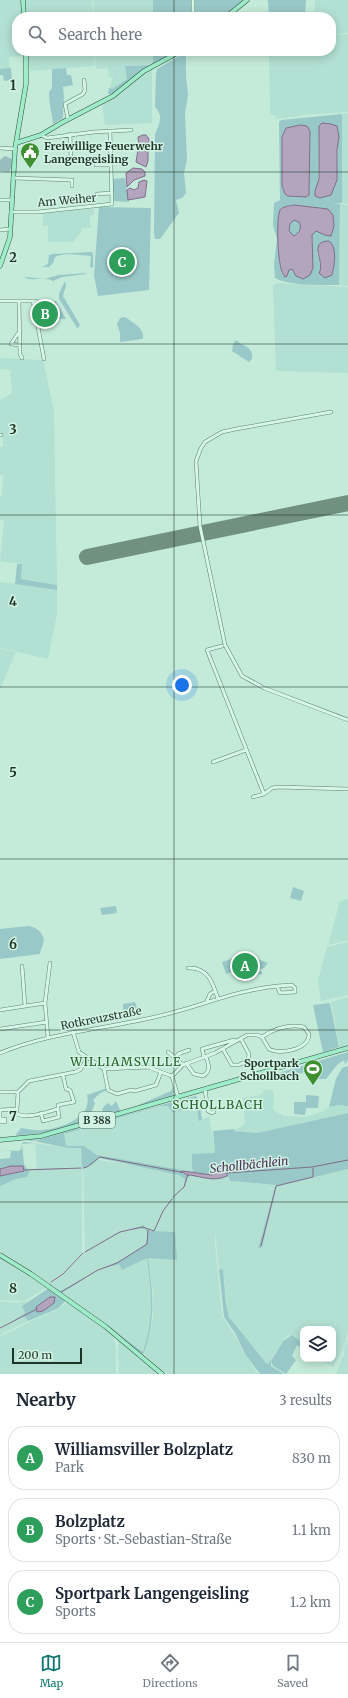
<!DOCTYPE html>
<meta charset="utf-8">
<style>
:root{--surface:#fff;--page:#f6f6f7;--text:#1f2937;--muted:#747a83;--line:#e0e1e3;--accent:#0f766e}
body{margin:0;font-family:Merriweather,serif;background:var(--page);color:var(--text)}
.controls{position:absolute;right:12px;bottom:12px;display:grid;overflow:hidden;border-radius:8px;box-shadow:0 2px 10px #0003}
.controls button{width:36px;height:36px;display:grid;place-items:center;padding:0;border:0;border-bottom:1px solid var(--line);background:var(--surface);color:var(--text);font:20px sans-serif}
.scale{position:absolute;left:12px;bottom:10px;width:70px;box-sizing:border-box;padding-left:4px;border:2px solid #1e3526;border-top:0;font-size:11px;line-height:14px;white-space:nowrap;color:#1e3526;-webkit-text-stroke:3px #d3f3e5;paint-order:stroke}
.you{position:absolute;left:182px;top:685px;width:14px;height:14px;margin:-10px;border:3px solid #fff;border-radius:50%;background:#1a73e8;box-shadow:0 0 0 6px #1a73e833}
.badge{display:grid;place-items:center;width:26px;height:26px;border-radius:50%;background:var(--accent);color:#fff;font-size:13px;font-weight:700}
.pin{position:absolute;translate:-50% -50%;border:2px solid #fff;box-shadow:0 1px 4px #0006}
.list{margin:0;padding:0;list-style:none}
h2{display:flex;justify-content:space-between;align-items:center;height:52px;margin:0;padding:0 16px;font-size:17px}
h2 small{font-size:13px;font-weight:400;color:var(--muted)}
.list li{display:grid;grid-template-columns:26px 1fr auto;gap:12px;align-items:center;box-sizing:border-box;height:64px;margin:0 8px 8px;padding:0 8px;border:1px solid var(--line);border-radius:16px}
.list b{display:block;font-size:15px;white-space:nowrap}
.list p{margin:0;font-size:13px;white-space:nowrap;color:var(--muted)}
.list em{font-size:13px;font-style:normal;color:var(--muted)}
.icon{flex:none;width:22px;height:22px;fill:none;stroke:currentColor;stroke-width:2;stroke-linecap:round;stroke-linejoin:round}
.map{position:relative;flex:none;width:348px;height:1374px;overflow:hidden}
.search{position:absolute;background:var(--surface);box-shadow:0 2px 10px #0003;left:12px;right:12px;top:12px;height:44px;display:flex;align-items:center;gap:10px;box-sizing:border-box;padding:0 14px;border-radius:16px;color:var(--muted);font-size:15px}
.sheet{height:268px;background:var(--surface)}
nav{display:flex;justify-content:space-around;align-items:center;box-sizing:border-box;height:56px;border-top:1px solid var(--line);background:var(--surface);font-size:11px;color:var(--muted)}
nav a{display:grid;justify-items:center;gap:2px}
nav .on{color:var(--accent)}
.map>svg:first-child{display:block}
.farmland{fill:#b2e0d2}
.green{fill:#98c8c7;fill-rule:evenodd}
.cemetery{fill:#97bdbd}
.water{fill:#b3a5be;stroke:#806d8b;fill-rule:evenodd}
.lines{fill:none;stroke-linecap:round;stroke-linejoin:round}
.stream{stroke:#806d8b;stroke-width:1}
.runway{stroke:#719080;stroke-width:16}
.minor-casing{stroke:#5b846b;stroke-width:4}
.major-casing{stroke:#2f523b;stroke-width:5}
.minor{stroke:#d6f6e8;stroke-width:3}
.major{stroke:#9eecc9;stroke-width:4}
.grid{fill:none;stroke:#1e3526;stroke-width:1;stroke-opacity:0.55}
.labels{text-anchor:middle;stroke-width:3;stroke-linejoin:round;paint-order:stroke}
.shield{fill:#d3f3e5;stroke:#546e5f;stroke-width:1}
.shield-label{font-size:10px;font-weight:bold;fill:#1e3526}
.poi-label{font-size:11px;font-weight:bold;fill:#1e3526;stroke:#d3f3e5;text-anchor:start}
.street-label{font-size:11px;fill:#1e3526;stroke:#d3f3e5}
.neighbourhood-label{font-size:12px;letter-spacing:1px;fill:#215e25;stroke:#d3f3e5}
.water-label{font-size:12px;font-style:italic;fill:#4c2f54;stroke:#d3f3e5}
.grid-label{font-size:13px;text-anchor:middle;font-weight:bold;fill:#1e3526;stroke:#d3f3e5;stroke-width:3;stroke-linejoin:round;paint-order:stroke}
</style>
<div class="map">
<svg width="348" height="1374" viewBox="0 0 348 1374">
<rect width="100%" height="100%" fill="#c4ebda"/>
<path class="farmland" d="M 0,0 L 21,0 L 22,17 L 17,17 L 17,51 L 22,51 L 22,56 L 9,57 L 10,68 L 0,69 Z
M 25,0 L 92,0 L 93,17 L 26,17 Z
M 93,0 L 153,0 L 153,17 L 94,17 Z
M 315,0 L 348,0 L 348,33 L 331,34 L 331,17 L 315,17 Z
M 348,34 L 348,112 L 302,115 L 300,116 L 276,119 L 275,115 L 270,115 L 269,51 L 331,51 L 331,35 Z
M 28,51 L 94,51 L 95,66 L 30,71 Z
M 95,51 L 153,51 L 153,64 L 125,66 L 127,79 L 112,89 L 110,88 L 113,77 L 109,77 L 108,68 L 96,69 Z
M 152,68 L 152,123 L 105,125 L 102,103 L 141,75 Z
M 348,113 L 348,204 L 342,203 L 341,121 L 342,114 Z
M 340,204 L 348,205 L 348,286 L 339,285 Z
M 93,209 L 94,210 L 94,215 L 90,215 L 90,225 L 92,226 L 90,228 L 82,228 L 81,232 L 80,233 L 73,242 L 48,242 L 48,226 L 43,226 L 43,212 Z
M 280,283 L 348,287 L 348,373 L 276,371 L 273,286 L 275,284 Z
M 0,358 L 43,360 L 54,410 L 57,585 L 21,579 L 22,564 L 0,561 L 4,520 L 0,520 L 0,496 L 2,495 L 3,475 L 0,475 L 0,447 L 3,447 L 3,434 L 0,434 L 0,400 L 11,394 L 12,389 L 10,370 L 0,369 Z
M 0,582 L 57,590 L 57,614 L 48,659 L 0,648 Z
M 0,649 L 16,652 L 0,689 Z
M 348,899 L 348,940 L 328,945 L 340,901 Z
M 348,942 L 348,995 L 321,1001 L 318,980 L 327,947 Z
M 348,997 L 348,1046 L 340,1048 L 331,1002 Z
M 264,1090 L 272,1090 L 274,1092 L 273,1110 L 284,1116 L 305,1117 L 324,1111 L 329,1107 L 338,1105 L 348,1106 L 348,1113 L 257,1133 L 233,1131 L 242,1126 L 245,1122 L 243,1098 L 261,1095 Z
M 196,1105 L 198,1117 L 202,1120 L 209,1116 L 215,1151 L 192,1172 L 97,1155 L 84,1147 L 72,1147 L 66,1146 L 65,1145 L 64,1134 L 160,1106 L 168,1106 L 172,1112 L 174,1112 Z
M 35,1143 L 68,1148 L 81,1148 L 82,1167 L 37,1169 Z
M 98,1160 L 149,1168 L 179,1175 L 185,1179 L 184,1187 L 188,1176 L 190,1175 L 206,1179 L 227,1176 L 229,1179 L 238,1182 L 276,1185 L 259,1249 L 262,1247 L 277,1186 L 348,1169 L 348,1332 L 345,1343 L 334,1366 L 333,1367 L 319,1359 L 333,1359 L 333,1329 L 303,1329 L 303,1344 L 292,1335 L 289,1335 L 283,1340 L 268,1364 L 266,1363 L 232,1321 L 228,1313 L 223,1270 L 219,1269 L 215,1232 L 215,1244 L 222,1316 L 235,1336 L 246,1356 L 258,1374 L 167,1374 L 155,1364 L 144,1354 L 153,1318 L 153,1293 L 148,1258 L 160,1232 L 150,1231 L 144,1226 L 122,1231 L 85,1252 L 83,1168 L 87,1168 Z
M 82,1168 L 82,1252 L 69,1268 L 48,1283 L 27,1268 L 0,1251 L 0,1186 L 16,1179 L 27,1177 L 30,1170 Z
M 142,1228 L 148,1232 L 146,1243 L 118,1262 L 98,1270 L 61,1291 L 51,1285 L 50,1283 L 66,1272 L 82,1255 L 89,1250 L 120,1233 Z
M 0,1258 L 25,1272 L 46,1288 L 25,1301 L 0,1300 Z
M 147,1258 L 152,1311 L 150,1329 L 143,1352 L 62,1293 L 104,1268 L 119,1263 L 122,1270 Z
M 0,1301 L 16,1303 L 29,1301 L 22,1306 L 25,1313 L 0,1327 Z
M 67,1302 L 105,1329 L 114,1338 L 116,1349 L 116,1374 L 0,1374 L 0,1337 L 35,1319 L 59,1309 Z
M 22,1316 L 24,1316 L 28,1321 L 0,1335 L 0,1329 Z
M 348,1339 L 348,1374 L 336,1374 L 345,1352 L 343,1350 Z
M 120,1340 L 126,1345 L 159,1374 L 119,1374 L 118,1341 Z"/>
<path class="green" d="M 153,0 L 192,0 L 191,17 L 153,17 Z
M 194,0 L 245,0 L 224,17 L 194,17 Z
M 268,0 L 306,0 L 305,17 L 269,17 Z
M 153,51 L 178,51 L 153,64 Z
M 183,54 L 186,57 L 186,76 L 188,95 L 185,113 L 187,160 L 184,173 L 186,193 L 182,198 L 176,200 L 179,213 L 160,239 L 155,239 L 154,232 L 155,134 C 159,125 164,115 155,107 L 156,74 L 157,69 Z
M 150,65 L 150,66 L 113,94 L 108,94 L 109,88 L 112,89 L 127,79 L 125,66 Z
M 11,68 L 12,80 L 4,81 L 3,75 L 0,75 L 0,69 Z
M 66,68 L 67,75 L 71,75 L 73,85 L 63,87 C 65,98 63,108 63,118 L 53,124 C 52,113 49,104 49,92 L 52,88 L 52,69 Z
M 342,114 L 342,203 L 332,204 L 340,204 L 339,285 C 321,285 290,286 275,278 L 274,264 L 277,239 L 273,225 L 274,203 L 280,200 L 279,122 L 281,120 ZM 326,123 L 337,126 L 338,131 L 337,180 L 315,191 L 318,181 L 319,126 ZM 304,125 L 310,131 L 309,195 L 306,197 L 288,196 L 285,194 L 282,186 L 282,137 L 286,128 ZM 294,205 L 328,209 L 333,215 L 334,226 L 332,234 L 316,231 L 312,235 L 313,251 L 294,273 L 292,269 L 288,270 L 287,276 L 282,275 C 279,266 274,214 282,208 C 285,206 291,206 294,205 ZM 334,251 L 333,272 L 320,272 L 321,268 L 317,252 Z
M 125,178 L 129,202 L 113,201 L 112,179 Z
M 99,207 L 151,208 L 149,290 L 98,296 L 94,275 Z
M 294,220 L 299,222 C 302,228 300,232 294,236 L 289,231 L 290,224 Z
M 92,252 L 93,254 L 93,268 L 90,267 L 91,256 C 80,255 64,252 55,257 L 53,263 L 49,267 L 42,267 L 48,264 L 49,255 L 53,254 Z
M 86,273 L 86,274 L 62,277 L 53,281 C 46,277 33,281 25,278 L 26,277 L 44,279 L 59,275 Z
M 65,281 L 66,285 L 63,296 L 80,325 L 78,328 L 77,328 L 59,299 L 59,294 Z
M 56,301 L 66,319 L 39,319 L 38,312 L 35,311 L 34,304 L 35,302 Z
M 125,317 C 133,323 144,327 143,339 L 120,342 L 120,333 L 117,324 L 120,318 Z
M 236,340 C 245,348 253,346 252,359 L 249,362 L 232,351 L 233,344 Z
M 17,564 L 22,564 L 21,579 L 57,585 L 57,590 L 15,584 Z
M 293,887 L 304,891 L 301,901 L 290,898 Z
M 116,906 L 117,913 L 102,915 L 100,908 Z
M 28,926 C 37,927 46,934 43,944 C 42,948 40,950 40,954 L 0,959 L 0,929 Z
M 245,954 L 268,963 L 264,968 L 257,970 L 262,972 L 262,974 L 260,975 L 255,972 L 256,971 L 252,972 C 243,966 235,971 226,974 L 222,962 Z
M 135,1002 L 137,1008 L 136,1012 L 127,1015 L 123,1010 L 123,1004 Z
M 330,1003 L 339,1047 L 323,1052 L 313,1005 Z
M 348,1052 L 348,1060 L 345,1064 L 344,1060 L 337,1065 L 326,1079 L 308,1079 L 305,1072 L 270,1082 L 267,1081 L 267,1077 L 272,1075 Z
M 348,1066 L 348,1106 L 338,1105 L 329,1107 L 336,1079 L 342,1068 Z
M 173,1086 L 174,1092 L 172,1096 L 136,1106 L 171,1091 Z
M 107,1088 L 107,1090 L 99,1094 L 93,1100 L 95,1103 L 91,1113 L 103,1112 L 102,1109 L 107,1103 L 112,1106 L 116,1101 L 120,1110 L 119,1112 L 43,1133 L 15,1136 L 21,1128 C 28,1129 36,1131 43,1130 C 61,1128 93,1118 87,1095 Z
M 306,1095 L 319,1096 L 318,1108 L 306,1108 L 305,1115 L 294,1114 L 294,1102 L 306,1102 Z
M 196,1096 L 199,1100 L 202,1120 L 199,1121 L 196,1105 L 174,1112 L 172,1112 L 168,1106 L 160,1106 L 64,1134 L 66,1146 L 84,1146 L 97,1155 L 182,1170 L 183,1171 L 181,1172 L 188,1176 L 185,1186 L 174,1198 L 184,1187 L 185,1179 L 179,1175 L 99,1158 C 94,1163 87,1170 82,1167 L 81,1148 L 68,1148 L 34,1141 L 176,1101 L 178,1106 L 173,1108 L 173,1110 L 194,1104 L 193,1101 L 181,1103 L 180,1100 Z
M 175,1101 L 50,1136 L 31,1141 L 28,1140 L 43,1137 Z
M 348,1113 L 348,1169 L 277,1186 L 262,1247 L 258,1249 L 276,1185 L 231,1181 L 227,1176 L 224,1167 L 212,1175 L 204,1175 L 192,1172 L 194,1169 L 192,1169 L 192,1154 L 214,1153 L 215,1151 L 213,1131 L 235,1129 L 234,1131 L 257,1133 Z
M 24,1142 L 35,1143 L 22,1144 L 24,1164 L 27,1169 L 82,1168 L 30,1170 L 27,1177 L 16,1179 L 0,1186 L 0,1176 L 24,1171 L 23,1166 L 5,1167 L 0,1169 L 0,1159 L 10,1158 L 11,1151 L 0,1150 L 19,1151 L 21,1149 L 22,1143 Z
M 144,1225 L 145,1228 L 150,1231 L 175,1232 L 177,1260 L 148,1258 C 153,1296 156,1316 144,1353 L 142,1354 L 111,1329 L 50,1285 L 51,1283 L 52,1286 L 61,1291 L 98,1270 L 118,1262 L 146,1244 L 148,1233 L 146,1230 C 129,1223 99,1244 85,1253 L 85,1252 L 119,1232 ZM 147,1258 C 151,1295 155,1315 143,1352 L 62,1293 L 99,1270 L 119,1264 L 122,1270 Z
M 219,1269 L 223,1270 L 226,1303 L 229,1317 L 266,1363 L 268,1364 L 271,1360 L 271,1366 L 284,1374 L 260,1374 L 245,1354 L 235,1333 L 224,1317 Z
M 49,1288 L 66,1300 L 59,1308 L 28,1321 L 25,1317 L 22,1316 L 0,1329 L 25,1313 L 22,1306 ZM 50,1297 L 55,1300 L 50,1307 L 36,1307 Z
M 292,1335 L 302,1343 L 300,1347 L 297,1345 L 292,1356 L 296,1360 L 286,1374 L 273,1366 L 271,1361 L 283,1341 Z"/>
<path class="cemetery" d="M 5,156 L 12,159 L 12,166 L 9,172 L 0,171 L 0,160 Z"/>
<path class="water" d="M 322,123 L 331,124 L 337,126 L 339,137 L 337,149 L 337,180 L 331,195 L 320,198 L 315,196 L 315,191 L 319,179 L 319,126 Z
M 300,125 L 307,126 L 310,131 L 309,195 L 306,197 L 288,196 L 285,194 L 282,186 L 282,137 L 286,128 Z
M 143,135 L 146,135 L 149,139 L 149,144 L 146,147 L 139,146 L 138,137 Z
M 138,150 L 146,149 L 148,151 L 148,161 L 146,167 L 136,162 Z
M 133,168 L 142,169 L 145,172 L 145,176 L 134,180 L 127,187 L 126,173 Z
M 144,180 L 147,181 L 145,197 L 128,200 L 127,190 L 130,188 L 134,190 L 138,188 L 139,182 Z
M 294,205 L 328,209 L 333,215 L 334,226 L 331,236 L 325,235 L 316,231 L 312,235 L 313,268 L 310,275 L 303,279 L 296,276 L 292,269 L 289,270 L 287,276 L 285,277 C 277,271 276,219 280,210 C 283,206 290,206 294,205 ZM 294,220 L 299,222 C 302,228 300,232 294,236 L 289,231 L 290,224 Z
M 329,241 C 338,248 334,266 332,275 L 325,278 L 319,273 C 326,263 307,241 329,241 Z
M 11,1166 L 23,1166 L 24,1171 L 0,1176 L 0,1169 Z
M 224,1167 L 227,1173 L 227,1176 C 214,1182 203,1177 190,1175 L 188,1176 L 184,1173 L 180,1172 L 183,1171 L 212,1175 Z
M 50,1297 L 55,1297 L 54,1303 L 43,1311 L 37,1312 L 36,1307 Z"/>
<g class="lines">
<path class="stream" d="M 83,1168 L 87,1167 L 100,1157 L 180,1172
M 24,1170 L 81,1168
M 227,1173 L 312,1167 L 348,1160
M 173,1197 L 184,1187 L 188,1174
M 261,1246 L 276,1186 L 313,1177 L 313,1168
M 85,1252 L 120,1232 L 143,1227 L 154,1231 L 163,1211 L 172,1199
M 51,1282 L 63,1274 L 83,1253
M 61,1292 L 98,1270 L 117,1263 L 147,1244 L 148,1230
M 0,1328 L 37,1309"/>
<path class="runway" d="M 87,557 L 348,503"/>
<g class="minor-casing">
<path id="minor" d="M 193,17 L 193,0
M 68,119 L 65,104 L 83,94 L 85,90 L 84,80
M 70,134 L 71,161
M 41,135 L 47,138 L 94,132 L 131,130
M 0,148 L 15,149
M 96,165 L 111,165
M 13,178 L 72,180 L 72,186
M 97,194 L 112,193
M 0,200 L 11,200
M 11,212 L 38,212 L 112,204 L 110,131
M 0,230 L 10,229
M 0,301 L 36,301
M 33,301 L 44,359
M 19,302 L 20,354 L 22,358
M 19,332 L 11,344 L 19,345
M 331,412 L 236,429 L 222,432 L 205,442 L 201,448 L 196,461 L 200,526 L 225,645 L 242,676 L 264,688 L 348,720
M 0,435 L 1,435
M 222,646 L 207,650 L 264,794 L 272,788 L 278,787 L 348,789
M 213,762 L 246,750
M 253,797 L 264,794
M 22,966 L 25,1006
M 188,968 C 208,967 213,983 218,999
M 45,1003 L 48,1038
M 206,1003 L 210,994 L 215,991
M 0,1010 L 45,1003 L 50,963
M 0,1029 L 47,1022
M 73,1032 L 79,1052 L 104,1069 L 148,1067 L 169,1075 L 172,1076 L 178,1097
M 223,1049 L 232,1065 L 239,1065 L 248,1060 L 249,1054 L 241,1039
M 168,1052 L 183,1065
M 0,1053 C 51,1032 106,1029 159,1016 C 198,1007 237,990 277,986 L 280,993 L 295,992 L 295,988 L 292,985 L 277,986
M 204,1057 L 202,1049 L 234,1040 L 236,1041
M 176,1058 L 178,1054 L 189,1050
M 186,1063 L 194,1074 L 203,1076 C 211,1071 209,1065 206,1057
M 104,1069 L 108,1090 L 117,1094 L 131,1090 L 135,1091 L 156,1085 L 161,1072
M 172,1076 L 183,1065 L 215,1053 L 247,1035 L 257,1035 L 262,1037 L 269,1049 C 279,1055 309,1050 309,1034 L 304,1027 C 288,1024 275,1028 262,1037
M 205,1089 L 208,1111 L 212,1113 L 214,1112
M 0,1092 L 18,1092 L 29,1081 L 75,1072 L 80,1070 L 87,1059
M 17,1109 L 18,1092
M 0,1110 L 17,1109 L 17,1114 C 29,1119 46,1112 58,1109 L 58,1105 L 74,1102 L 70,1090 L 66,1089 L 63,1075
M 0,1110 L 0,1122 L 5,1122 L 5,1119 L 0,1119
M 41,1113 L 43,1121 L 59,1117 L 58,1109"/>
</g>
<g class="major-casing">
<path id="major" d="M 23,0 L 24,17
M 226,17 L 247,0
M 16,143 L 41,135 L 63,122 L 113,96 L 144,71 L 181,51
M 0,266 L 10,237 L 15,149 L 26,84 L 26,51
M 0,1140 L 41,1136 L 348,1048
M 0,1255 L 31,1274 L 106,1327 L 162,1374"/>
</g>
<use href="#minor" class="minor"/>
<use href="#major" class="major"/>
</g>
<path class="grid" d="M 174,0 L 174,17M 174,51 L 174,1374M 0,172 L 348,172M 0,344 L 348,344M 0,515 L 348,515M 0,687 L 348,687M 0,859 L 348,859M 0,1030 L 348,1030M 0,1202 L 348,1202"/>
<defs>
<g id="civic-pin" transform="scale(1)"><path d="M0 17L-7.5 6A9.5 9.5 0 1 1 7.5 6Z" fill="#3d8f30" stroke="#d3f3e5"/><path d="M-.6-6.5H3V-4.5H.6V-3L4-1V1h2V6H-6V1h2V-1L-.6-3ZM-1.2 2.5V6h2.4V2.5Z" fill="#fff"/></g>
<g id="stadium-pin" transform="scale(1)"><path d="M0 17L-7.5 6A9.5 9.5 0 1 1 7.5 6Z" fill="#3d8f30" stroke="#d3f3e5"/><path d="M0-5a6.5 5 0 1 0 0 10a6.5 5 0 1 0 0-10ZM-3.5-1.8h7v3.6h-7Z" fill="#fff"/></g>
</defs>
<g fill-rule="evenodd">
<use href="#civic-pin" x="30" y="152"/>
<use href="#stadium-pin" x="313" y="1069"/>
</g>
<g class="labels">
<rect class="shield" x="79" y="1112" width="36" height="16" rx="3"/>
<g class="shield-label">
<text x="97" y="1124">B 388</text>
</g>
<g class="poi-label">
<text x="44" y="150">Freiwillige Feuerwehr<tspan x="44" dy="13">Langengeisling</tspan></text>
<text x="299" y="1067" text-anchor="end">Sportpark<tspan x="299" dy="13">Schollbach</tspan></text>
</g>
<g class="street-label">
<text transform="translate(67 200) rotate(-5)" y="4">Am Weiher</text>
<text transform="translate(101 1018) rotate(-11)" y="4">Rotkreuzstraße</text>
</g>
<g class="neighbourhood-label">
<text x="126" y="1066">WILLIAMSVILLE</text>
<text x="218" y="1109">SCHOLLBACH</text>
</g>
<g class="water-label">
<text transform="translate(249 1165) rotate(-6)" y="4">Schollbächlein</text>
</g>
</g>
<g class="grid-label">
<text x="13" y="90">1</text>
<text x="13" y="262">2</text>
<text x="13" y="434">3</text>
<text x="13" y="606">4</text>
<text x="13" y="777">5</text>
<text x="13" y="949">6</text>
<text x="13" y="1121">7</text>
<text x="13" y="1293">8</text>
</g>
</svg>
<div class="controls">
<button><svg class="icon" aria-label="layers" viewBox="0 0 24 24"><path d="M12 4l9 5-9 5-9-5zM3 14l9 5 9-5"/></svg></button>
</div>
<div class="scale">200 m</div>
<div class="you"></div>
<div class="pin badge" style="left:245px;top:966px;background:#2e9e5b">A</div>
<div class="pin badge" style="left:45px;top:314px;background:#2e9e5b">B</div>
<div class="pin badge" style="left:122px;top:262px;background:#2e9e5b">C</div>
<div class="search"><svg class="icon" aria-label="search" viewBox="0 0 24 24"><circle cx="10" cy="10" r="6"/><path d="M15 15l6 6"/></svg>Search here</div>
</div>
<section class="sheet">
<h2>Nearby<small>3 results</small></h2>
<ul class="list">
<li><span class="badge" style="background:#2e9e5b">A</span><div><b>Williamsviller Bolzplatz</b><p>Park</p></div><em>830 m</em></li>
<li><span class="badge" style="background:#2e9e5b">B</span><div><b>Bolzplatz</b><p>Sports · St.-Sebastian-Straße</p></div><em>1.1 km</em></li>
<li><span class="badge" style="background:#2e9e5b">C</span><div><b>Sportpark Langengeisling</b><p>Sports</p></div><em>1.2 km</em></li>
</ul>
</section>
<nav>
<a class="on"><svg class="icon" aria-label="map" viewBox="0 0 24 24"><path d="M3 6l6-2 6 2 6-2v14l-6 2-6-2-6 2zM9 4v14M15 6v14"/></svg>Map</a>
<a><svg class="icon" aria-label="directions" viewBox="0 0 24 24"><path d="M12 3l9 9-9 9-9-9zM9 14v-3h6M13 9l2 2-2 2"/></svg>Directions</a>
<a><svg class="icon" aria-label="saved" viewBox="0 0 24 24"><path d="M7 4h10v16l-5-4-5 4z"/></svg>Saved</a>
</nav>
